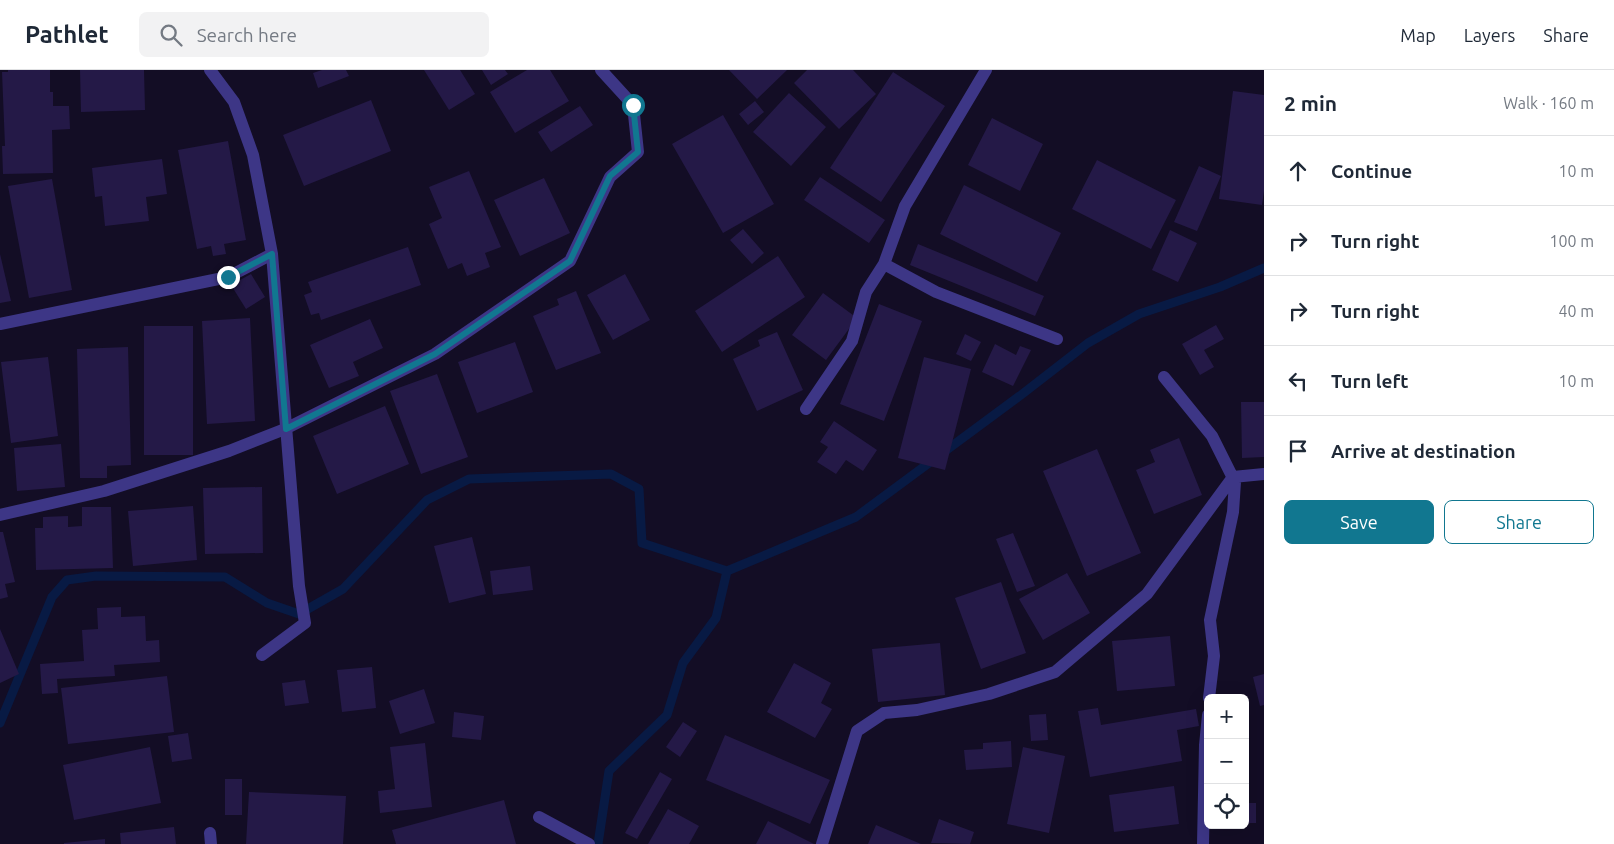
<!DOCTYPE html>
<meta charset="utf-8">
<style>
:root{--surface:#fff;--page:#f2f2f3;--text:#1f2937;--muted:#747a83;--line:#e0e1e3;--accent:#117790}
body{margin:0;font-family:Ubuntu,sans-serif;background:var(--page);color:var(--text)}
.controls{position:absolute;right:15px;bottom:15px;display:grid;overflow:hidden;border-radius:8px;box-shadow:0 5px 20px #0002}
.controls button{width:45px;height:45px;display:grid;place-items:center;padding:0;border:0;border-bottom:1px solid var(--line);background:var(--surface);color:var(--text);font:25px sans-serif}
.stop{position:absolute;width:15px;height:15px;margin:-11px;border:4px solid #117790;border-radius:50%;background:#fff}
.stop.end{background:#117790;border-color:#fff;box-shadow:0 1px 5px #0008}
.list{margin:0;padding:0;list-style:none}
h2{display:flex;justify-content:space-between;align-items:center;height:65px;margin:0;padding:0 20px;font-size:21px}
h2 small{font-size:16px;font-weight:400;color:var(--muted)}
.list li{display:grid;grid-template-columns:32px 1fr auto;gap:15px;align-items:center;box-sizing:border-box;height:70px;padding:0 20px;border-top:1px solid var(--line)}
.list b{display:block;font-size:19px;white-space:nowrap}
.list em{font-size:16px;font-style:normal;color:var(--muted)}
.actions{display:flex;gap:10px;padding:15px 20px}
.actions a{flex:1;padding:11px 0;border:1px solid var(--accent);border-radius:8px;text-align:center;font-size:18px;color:var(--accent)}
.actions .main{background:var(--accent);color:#fff}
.icon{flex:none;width:28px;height:28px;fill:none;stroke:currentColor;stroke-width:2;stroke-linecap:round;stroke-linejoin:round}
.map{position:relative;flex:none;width:1264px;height:774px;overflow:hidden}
header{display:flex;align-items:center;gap:30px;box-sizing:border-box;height:70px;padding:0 25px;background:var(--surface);border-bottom:1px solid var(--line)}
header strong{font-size:24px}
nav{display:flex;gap:28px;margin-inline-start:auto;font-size:18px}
.search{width:350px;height:45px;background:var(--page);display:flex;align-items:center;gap:12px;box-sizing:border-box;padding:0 18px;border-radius:8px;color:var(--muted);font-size:19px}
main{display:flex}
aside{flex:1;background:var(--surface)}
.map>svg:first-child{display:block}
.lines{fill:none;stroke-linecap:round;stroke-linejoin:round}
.stream{stroke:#081a44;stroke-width:9}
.building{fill:#241947}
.minor{stroke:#3d3686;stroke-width:12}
.route{stroke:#117790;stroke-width:6}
</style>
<header>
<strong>Pathlet</strong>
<div class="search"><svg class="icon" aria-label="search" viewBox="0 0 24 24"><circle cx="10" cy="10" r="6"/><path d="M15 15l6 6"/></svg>Search here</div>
<nav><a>Map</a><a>Layers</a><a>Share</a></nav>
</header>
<main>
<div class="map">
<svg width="1264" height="774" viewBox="0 0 1264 774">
<rect width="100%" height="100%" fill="#130d25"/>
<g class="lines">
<path class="stream" d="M 0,653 L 52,527 L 67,510 L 96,506 L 225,507 L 267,533 L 299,544 L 343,519 L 427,430 L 469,409 L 611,404 L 639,419 L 642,473 L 727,501 L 856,447 L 1021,325 L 1088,273 L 1139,244 L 1220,217 L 1264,198
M 598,774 L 609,701 L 667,645 L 683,593 L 716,548 L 727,501"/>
</g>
<path class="building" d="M 8,0 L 50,0 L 50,22 L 53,22 L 53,36 L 69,36 L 70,59 L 52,60 L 53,103 L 3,104 L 2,76 L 5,76 L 2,2 L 8,2 Z
M 80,0 L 144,0 L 145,40 L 81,42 Z
M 322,0 L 346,0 L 349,6 L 318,18 L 313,3 Z
M 424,0 L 460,0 L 475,24 L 449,40 Z
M 482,0 L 505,0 L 508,4 L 491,15 Z
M 527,0 L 550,0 L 569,31 L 515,63 L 490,22 Z
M 729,0 L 787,0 L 757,29 Z
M 807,0 L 853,0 L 876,24 L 839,59 L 794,13 Z
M 893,2 L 945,36 L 881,132 L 830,98 Z
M 1233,21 L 1264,25 L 1264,121 L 1262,135 L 1219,129 Z
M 789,23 L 826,57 L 791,96 L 753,62 Z
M 371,30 L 391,81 L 304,116 L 283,65 Z
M 755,31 L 764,42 L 748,55 L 739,44 Z
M 580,36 L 593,55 L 551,82 L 538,62 Z
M 723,45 L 774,134 L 723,163 L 672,74 Z
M 992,48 L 1043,74 L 1020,121 L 968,95 Z
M 228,71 L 246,170 L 224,174 L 226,184 L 213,186 L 211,176 L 197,179 L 178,80 Z
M 162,89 L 167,124 L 146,127 L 149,151 L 105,156 L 102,126 L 95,127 L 92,98 Z
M 1097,90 L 1176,130 L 1151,179 L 1072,139 Z
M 1199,96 L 1221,106 L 1197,161 L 1174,152 Z
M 469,101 L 501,177 L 485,183 L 490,197 L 467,206 L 462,193 L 448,199 L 429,154 L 442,148 L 429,117 Z
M 820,107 L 885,150 L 869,173 L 804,130 Z
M 544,108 L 570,163 L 520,186 L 494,130 Z
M 52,109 L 72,220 L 29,228 L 8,116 Z
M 964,115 L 1061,163 L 1037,212 L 940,164 Z
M 743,159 L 764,183 L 752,194 L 730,170 Z
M 1170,160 L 1197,173 L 1178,212 L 1152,200 Z
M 918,174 L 1044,226 L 1035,246 L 910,195 Z
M 408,177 L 421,215 L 321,250 L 319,243 L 311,245 L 304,225 L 312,222 L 308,212 Z
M 0,184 L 11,231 L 0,233 Z
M 778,186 L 805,227 L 722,282 L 695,241 Z
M 251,204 L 265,227 L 246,239 L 231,215 Z
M 625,204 L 650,250 L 613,270 L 587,225 Z
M 576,221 L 601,283 L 556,300 L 533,246 L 559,235 L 557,229 Z
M 823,223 L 857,248 L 826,290 L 792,265 Z
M 879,234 L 922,251 L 884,351 L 840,334 Z
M 250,248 L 255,351 L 207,354 L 202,251 Z
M 370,249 L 383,278 L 353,292 L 359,306 L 329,318 L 310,275 Z
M 1216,255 L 1224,269 L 1204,280 L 1214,297 L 1200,305 L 1182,274 Z
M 144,256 L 193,256 L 193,385 L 144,385 Z
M 777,262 L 803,320 L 757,341 L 733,289 L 760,276 L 758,270 Z
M 965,264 L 981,272 L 971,291 L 956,284 Z
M 515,272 L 533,322 L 477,343 L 458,292 Z
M 995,274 L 1016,285 L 1020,276 L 1031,280 L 1013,316 L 982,302 Z
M 128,277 L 131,395 L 107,396 L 107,408 L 80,408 L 77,279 Z
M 48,287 L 58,366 L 11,373 L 1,292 Z
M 924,287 L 971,299 L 945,400 L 898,388 Z
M 437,304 L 468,387 L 421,404 L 390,321 Z
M 1241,332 L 1264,332 L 1264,387 L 1242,388 Z
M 385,336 L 409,394 L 337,424 L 313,366 Z
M 834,351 L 877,380 L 863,401 L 846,390 L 836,404 L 817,392 L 828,377 L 820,372 Z
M 1179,368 L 1202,425 L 1154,444 L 1136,400 L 1155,392 L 1150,380 Z
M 61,374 L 65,417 L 17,421 L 14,378 Z
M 1097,379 L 1141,483 L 1087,506 L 1043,401 Z
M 262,417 L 263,483 L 205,484 L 203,418 Z
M 193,436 L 197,490 L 133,496 L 128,441 Z
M 82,437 L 111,437 L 113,498 L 36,500 L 35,458 L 43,458 L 43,447 L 68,446 L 68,457 L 82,456 Z
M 0,462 L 3,462 L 15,512 L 5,514 L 8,527 L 0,529 Z
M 1013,463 L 1035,516 L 1017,522 L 996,469 Z
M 472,467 L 486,524 L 449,533 L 434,476 Z
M 530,496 L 533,520 L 493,525 L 490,501 Z
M 1067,503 L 1090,543 L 1043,570 L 1019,529 Z
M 1001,512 L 1026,583 L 981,599 L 955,528 Z
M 121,537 L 121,547 L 145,546 L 146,571 L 159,570 L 160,592 L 114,595 L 115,606 L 57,609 L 58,623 L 42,624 L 40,594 L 84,591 L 82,560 L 98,559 L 97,538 Z
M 0,559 L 19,604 L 0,613 Z
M 1170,566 L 1175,616 L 1117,621 L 1112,571 Z
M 940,573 L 945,625 L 878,632 L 872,579 Z
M 794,593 L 831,613 L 821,633 L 832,639 L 815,668 L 767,642 Z
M 372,597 L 376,638 L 342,642 L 337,600 Z
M 1264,604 L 1264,635 L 1260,636 L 1253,607 Z
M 167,606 L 174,662 L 68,674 L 61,618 Z
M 305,610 L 309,633 L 285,636 L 282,613 Z
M 424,619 L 435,653 L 400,664 L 389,631 Z
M 1098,638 L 1101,655 L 1196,639 L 1199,656 L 1177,660 L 1182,691 L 1090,707 L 1078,641 Z
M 454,642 L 484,646 L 481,670 L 452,667 Z
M 1046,644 L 1048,670 L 1031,671 L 1029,645 Z
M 683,652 L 697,661 L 680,687 L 666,677 Z
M 188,663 L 192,689 L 172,692 L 168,666 Z
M 725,665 L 830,710 L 810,754 L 706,710 Z
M 1011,671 L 1012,697 L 966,700 L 964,680 L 983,679 L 983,673 Z
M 425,673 L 432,737 L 380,743 L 378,721 L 395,719 L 390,677 Z
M 150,677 L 161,733 L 74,750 L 63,695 Z
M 1023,677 L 1065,686 L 1049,763 L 1007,754 Z
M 660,702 L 672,709 L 637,769 L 625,763 Z
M 225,709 L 242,709 L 242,745 L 225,745 Z
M 1174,716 L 1179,754 L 1114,762 L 1109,725 Z
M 249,722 L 346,726 L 343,774 L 246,774 Z
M 504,730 L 516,774 L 396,774 L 392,760 Z
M 1245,733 L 1256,733 L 1256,753 L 1245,753 Z
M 668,739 L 699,756 L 689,774 L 648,774 Z
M 939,749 L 974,762 L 970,774 L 931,773 Z
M 768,751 L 814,774 L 756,774 Z
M 876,755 L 921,774 L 868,774 Z
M 174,757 L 176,774 L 121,774 L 120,763 Z
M 105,769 L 105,774 L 64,774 L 64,773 Z"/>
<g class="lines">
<path class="minor" d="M 210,0 L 234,32 L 253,85 L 272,184 L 299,516 L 305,553 L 262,585
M 884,194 L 936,222 L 1057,269
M 0,254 L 228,207 L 272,184
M 1164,307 L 1212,366 L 1235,412 L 1233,442 L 1210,550 L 1214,586 L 1209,628
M 806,339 L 852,271 L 866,222 L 884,194 L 905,136 L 986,0
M 0,445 L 104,421 L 229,381 L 285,359 L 435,284 L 570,191 L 610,107 L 638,82 L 633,35 L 601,0
M 539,747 L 589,774
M 210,763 L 211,774
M 822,774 L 857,661 L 884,643 L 917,640 L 989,624 L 1055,602 L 1147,524 L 1233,407 L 1264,404
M 1203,774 L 1205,675 L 1208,645"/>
</g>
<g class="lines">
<path class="route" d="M 228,207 L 272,184 L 286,359 L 435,284 L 570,191 L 610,106 L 638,82 L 633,35"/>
</g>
</svg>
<div class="controls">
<button>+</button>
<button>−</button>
<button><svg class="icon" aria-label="locate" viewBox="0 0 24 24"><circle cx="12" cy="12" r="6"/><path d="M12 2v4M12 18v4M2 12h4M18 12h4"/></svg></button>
</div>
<div class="stop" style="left:633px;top:35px"></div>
<div class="stop end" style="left:228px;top:207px"></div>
</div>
<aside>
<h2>2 min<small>Walk · 160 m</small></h2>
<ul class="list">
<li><svg class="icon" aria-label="ahead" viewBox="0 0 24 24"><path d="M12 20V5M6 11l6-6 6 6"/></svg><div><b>Continue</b></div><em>10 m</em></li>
<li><svg class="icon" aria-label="right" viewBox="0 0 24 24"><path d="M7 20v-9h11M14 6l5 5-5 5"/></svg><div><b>Turn right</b></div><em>100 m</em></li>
<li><svg class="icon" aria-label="right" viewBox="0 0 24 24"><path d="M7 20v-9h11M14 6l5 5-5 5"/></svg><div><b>Turn right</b></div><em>40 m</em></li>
<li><svg class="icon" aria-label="left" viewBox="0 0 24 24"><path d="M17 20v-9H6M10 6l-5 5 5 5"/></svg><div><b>Turn left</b></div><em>10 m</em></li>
<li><svg class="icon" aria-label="arrive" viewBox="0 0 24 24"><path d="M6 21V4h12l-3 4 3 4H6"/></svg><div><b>Arrive at destination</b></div></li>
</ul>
<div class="actions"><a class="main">Save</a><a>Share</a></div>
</aside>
</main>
